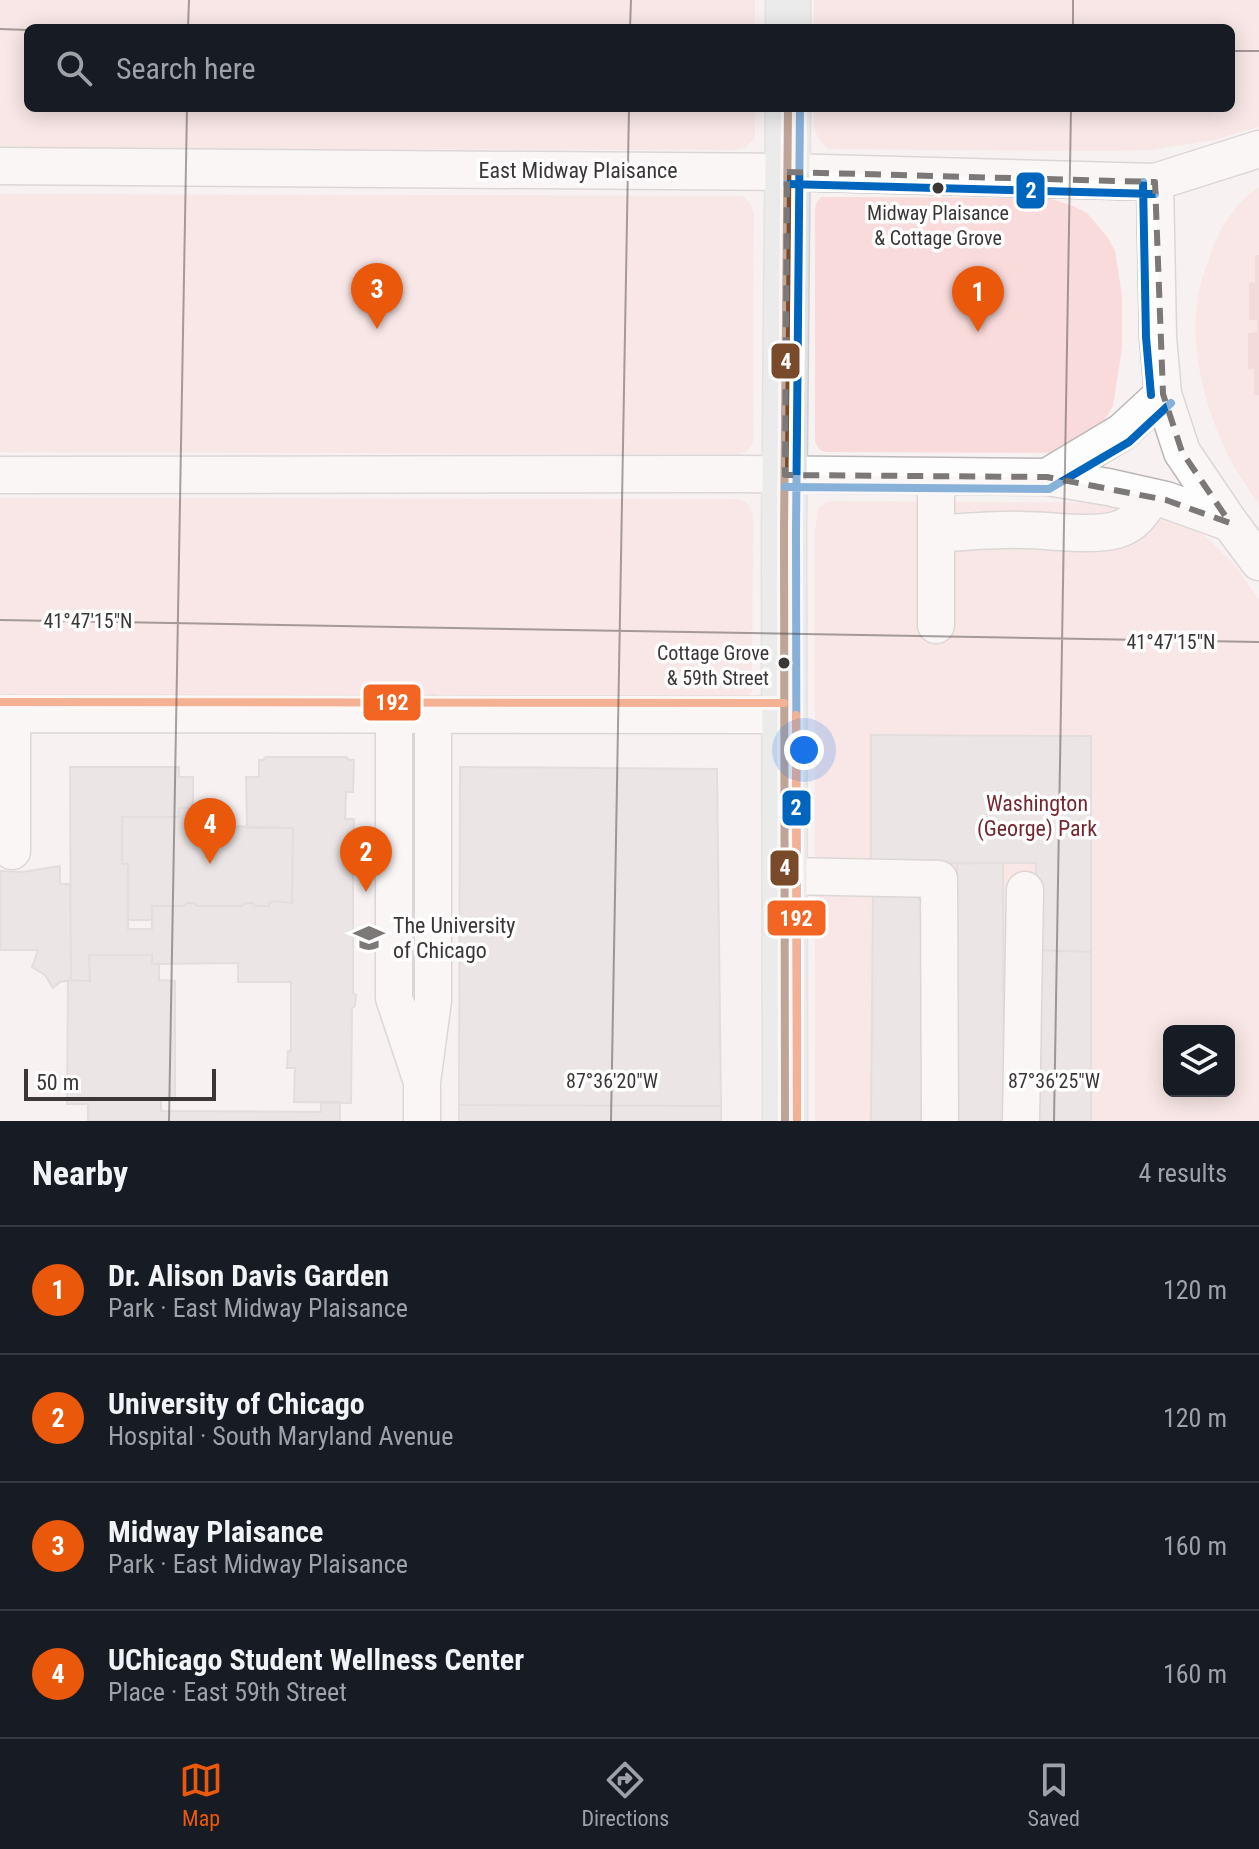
<!DOCTYPE html>
<meta charset="utf-8">
<style>
:root{--surface:#171b24;--page:#242831;--text:#f1f3f6;--muted:#9ea1a6;--line:#363941;--accent:#ea580c}
body{margin:0;font-family:"Roboto Condensed",sans-serif;background:var(--page);color:var(--text)}
.controls{position:absolute;right:24px;bottom:24px;display:grid;overflow:hidden;border-radius:12px;box-shadow:0 4px 20px #0003}
.controls button{width:72px;height:72px;display:grid;place-items:center;padding:0;border:0;border-bottom:2px solid var(--line);background:var(--surface);color:var(--text);font:40px sans-serif}
.scale{position:absolute;left:24px;bottom:20px;width:192px;box-sizing:border-box;padding-left:8px;border:4px solid #3b3737;border-top:0;font-size:22px;line-height:28px;white-space:nowrap;color:#3b3737;-webkit-text-stroke:6px #fff;paint-order:stroke}
.you{position:absolute;left:804px;top:750px;width:28px;height:28px;margin:-20px;border:6px solid #fff;border-radius:50%;background:#1a73e8;box-shadow:0 0 0 12px #1a73e833}
.badge{display:grid;place-items:center;width:52px;height:52px;border-radius:50%;background:var(--accent);color:#fff;font-size:26px;font-weight:700}
.pin{position:absolute;translate:-50% -66px;filter:drop-shadow(0 2px 4px #0008)}
.pin::after{content:'';position:absolute;top:42px;width:28px;height:24px;background:inherit;clip-path:polygon(0 0,100% 0,50% 100%)}
.list{margin:0;padding:0;list-style:none}
h2{display:flex;justify-content:space-between;align-items:center;height:104px;margin:0;padding:0 32px;font-size:34px}
h2 small{font-size:26px;font-weight:400;color:var(--muted)}
.list li{display:grid;grid-template-columns:52px 1fr auto;gap:24px;align-items:center;box-sizing:border-box;height:128px;padding:0 32px;border-top:2px solid var(--line)}
.list b{display:block;font-size:30px;white-space:nowrap}
.list p{margin:0;font-size:26px;white-space:nowrap;color:var(--muted)}
.list em{font-size:26px;font-style:normal;color:var(--muted)}
.icon{flex:none;width:44px;height:44px;fill:none;stroke:currentColor;stroke-width:2;stroke-linecap:round;stroke-linejoin:round}
.map{position:relative;flex:none;width:1259px;height:1121px;overflow:hidden}
.search{position:absolute;background:var(--surface);box-shadow:0 4px 20px #0003;left:24px;right:24px;top:24px;height:88px;display:flex;align-items:center;gap:20px;box-sizing:border-box;padding:0 28px;border-radius:12px;color:var(--muted);font-size:30px}
.sheet{height:616px;background:var(--surface)}
nav{display:flex;justify-content:space-around;align-items:center;box-sizing:border-box;height:112px;border-top:2px solid var(--line);background:var(--surface);font-size:22px;color:var(--muted)}
nav a{display:grid;justify-items:center;gap:4px}
nav .on{color:var(--accent)}
.map>svg:first-child{display:block}
.green{fill:#fadbdb;fill-rule:evenodd}
.water{fill:#efc0c1}
.building{fill:#dcd7d7;stroke:#cbc6c6;stroke-width:2}
.lines{fill:none;stroke-linecap:round;stroke-linejoin:round}
.minor-casing{stroke:#bcb7b7;stroke-width:39}
.major-casing{stroke:#d1cece;stroke-width:47}
.minor{stroke:#fefdfd;stroke-width:36}
.major{stroke:#dee4e6;stroke-width:44}
.bus-1-casing{stroke:#fff;stroke-width:14}
.bus-2-casing{stroke:#fff;stroke-width:14}
.bus-3-casing{stroke:#fff;stroke-width:14}
.bus-1{stroke:#7a4b2a;stroke-width:8}
.bus-2{stroke:#0065bd;stroke-width:8}
.bus-3{stroke:#f26522;stroke-width:8}
.marked{fill:none;stroke:#7d7878;stroke-width:6;stroke-dasharray:16 10;stroke-linejoin:round}
.ticks{fill:none;stroke:#3b3737;stroke-width:2;stroke-opacity:0.45}
.bus-dot{fill:#3b3737;stroke:#fff;stroke-width:3}
.labels{text-anchor:middle;stroke-width:7;stroke-linejoin:round;paint-order:stroke}
.bus-label{font-size:20px;fill:#3b3737;stroke:#fff}
.street-label{font-size:22px;fill:#3b3737;stroke:#fff}
.park-label{font-size:22px;fill:#742930;stroke:#fff}
.poi-label{font-size:22px;fill:#3b3737;stroke:#fff;text-anchor:start}
.ticks-label{font-size:20px;text-anchor:middle;fill:#3b3737;stroke:#fff;stroke-width:7;stroke-linejoin:round;paint-order:stroke}
.line-badge{stroke:#fff;stroke-width:3}
.badge-label{font-size:22px;text-anchor:middle;font-weight:bold;fill:#fff}
</style>
<div class="map">
<svg width="1259" height="1121" viewBox="0 0 1259 1121">
<rect width="100%" height="100%" fill="#f7f1f1"/>
<path class="green" d="M 0,0 L 755,0 L 755,28 L 28,28 L 28,108 L 755,108 L 755,137 L 745,148 L 736,150 L 0,148 Z
M 814,0 L 1259,0 L 1259,127 L 1213,140 L 1151,150 L 1099,151 L 828,149 C 813,135 814,127 814,108 L 1231,108 L 1231,28 L 814,28 Z
M 1259,187 L 1259,505 C 1248,488 1236,471 1227,453 C 1205,407 1189,348 1198,297 C 1200,283 1205,270 1210,256 C 1219,229 1235,203 1259,187 Z
M 0,194 L 743,196 L 751,205 L 754,215 L 753,443 L 746,452 L 736,454 L 0,452 Z
M 821,197 L 1049,198 L 1073,206 L 1087,213 L 1108,238 L 1115,251 L 1122,296 L 1122,348 L 1113,406 L 1102,424 L 1058,453 L 826,452 L 820,450 L 815,442 L 815,209 L 817,202 Z
M 0,498 L 722,499 C 738,499 749,497 753,516 L 752,692 L 747,697 L 736,700 L 0,695 Z
M 836,501 L 1117,503 L 1186,523 L 1206,537 L 1233,563 L 1259,600 L 1259,1121 L 815,1121 L 815,531 L 818,508 L 827,502 ZM 1169,1031 L 1229,1031 L 1229,1091 L 1169,1091 Z"/>
<path class="water" d="M 1255,255 L 1259,255 L 1259,395 L 1254,395 L 1254,369 L 1248,369 L 1248,333 L 1257,332 L 1257,320 L 1249,320 L 1249,283 L 1255,282 Z"/>
<path class="building" d="M 871,735 L 1091,736 L 1091,952 L 1036,950 L 1036,863 L 871,864 Z
M 266,757 L 346,757 L 349,760 L 354,760 L 353,792 L 346,792 L 345,819 L 354,819 L 353,845 L 356,848 L 356,855 L 353,858 L 353,993 L 356,995 L 355,1006 L 352,1008 L 351,1103 L 294,1102 L 295,1068 L 287,1068 L 288,1051 L 291,1051 L 291,982 L 238,982 L 238,963 L 152,964 L 152,955 L 89,955 L 90,981 L 71,980 L 70,767 L 179,767 L 179,777 L 193,777 L 193,808 L 179,808 L 179,817 L 122,817 L 122,864 L 128,864 L 128,929 L 152,929 L 152,906 L 184,906 L 187,903 L 194,903 L 197,906 L 242,906 L 245,903 L 253,903 L 254,906 L 269,906 L 269,903 L 274,901 L 292,903 L 293,828 L 247,828 L 246,777 L 259,777 L 259,760 L 263,760 Z
M 460,767 L 717,769 L 721,1106 L 459,1105 Z
M 179,808 L 193,808 L 193,825 L 293,828 L 292,903 L 274,901 L 269,903 L 269,906 L 254,906 L 253,903 L 245,903 L 242,906 L 197,906 L 194,903 L 187,903 L 184,906 L 152,906 L 152,920 L 128,920 L 128,864 L 122,864 L 122,817 L 179,817 Z
M 957,863 L 1003,863 L 1004,1121 L 957,1121 Z
M 60,866 L 60,884 L 70,884 L 71,980 L 60,982 L 53,988 L 45,975 L 32,967 L 38,950 L 0,950 L 0,871 L 23,872 Z
M 873,892 L 914,894 L 922,902 L 922,1121 L 871,1121 Z
M 1036,950 L 1091,952 L 1091,1121 L 1036,1121 Z
M 89,955 L 152,955 L 152,964 L 159,964 L 159,980 L 175,981 L 175,1099 L 161,1100 L 161,1111 L 321,1112 L 321,1102 L 340,1102 L 340,1121 L 88,1121 L 88,1104 L 67,1104 L 68,980 L 90,981 Z
M 459,1105 L 721,1106 L 721,1121 L 459,1121 Z"/>
<g class="lines">
<g class="minor-casing">
<path id="minor" d="M 0,166 L 787,172 L 1155,182 L 1259,149
M 1155,182 L 1158,337 L 1163,394 L 1182,452 L 1230,523 L 1259,562
M 0,475 L 736,474 L 1047,477 L 1108,487 L 1166,500 L 1230,523
M 936,476 L 936,625
M 1047,477 L 1122,432 L 1163,394
M 936,534 C 965,532 995,529 1023,530 C 1051,530 1090,537 1116,530 C 1134,525 1143,512 1151,497
M 0,714 L 784,715
M 394,714 L 394,998 L 420,1076
M 12,851 L 12,714
M 785,876 L 939,879 L 940,1121
M 422,1121 L 422,1082 L 433,1000 L 433,714
M 1021,1121 L 1025,890"/>
</g>
<g class="major-casing">
<path id="major" d="M 788,28 L 788,0
M 785,1121 L 784,531 L 788,108"/>
</g>
<use href="#minor" class="minor"/>
<use href="#major" class="major"/>
<g class="bus-1-casing">
<path id="bus-1" d="M 785,1121 L 784,531 L 788,108"/>
</g>
<g class="bus-2-casing">
<path id="bus-2" d="M 1143,182 L 1146,337 L 1151,395
M 787,184 L 1155,194
M 785,487 L 1049,489 L 1129,442 L 1171,403
M 797,1121 L 796,531 L 800,108"/>
</g>
<g class="bus-3-casing">
<path id="bus-3" d="M 0,702 L 784,703
M 796,715 L 797,1121"/>
</g>
<use href="#bus-1" class="bus-1"/>
<use href="#bus-2" class="bus-2"/>
<use href="#bus-3" class="bus-3"/>
</g>
<path d="M0 0H1259V1121H0ZM 787,172 L 1155,182 L 1163,394 L 1182,452 L 1230,523 L 1166,500 L 1047,477 L 785,475 Z" fill="#f7f1f1" fill-opacity=".55" fill-rule="evenodd"/>
<path class="marked" d="M 787,172 L 1155,182 L 1163,394 L 1182,452 L 1230,523 L 1166,500 L 1047,477 L 785,475 Z"/>
<path class="ticks" d="M 188,28 L 189,0M 630,28 L 631,0M 1073,28 L 1073,0M 0,29 L 28,30M 1231,51 L 1259,51M 0,620 L 1259,642M 169,1121 L 187,108M 611,1121 L 629,108M 1054,1121 L 1071,108"/>
<defs>
<g id="university-bare" transform="scale(2.4)"><path d="M0-5L7-2L0 1L-7-2ZM-4 1L0 2.5L4 1V4Q0 6-4 4Z" fill="#7d7878" stroke="#fff" stroke-width="2.5" paint-order="stroke"/></g>
</defs>
<g fill-rule="evenodd">
<use href="#university-bare" x="369" y="938"/>
</g>
<g class="bus-dot">
<circle cx="938" cy="188" r="7"/>
<circle cx="784" cy="663" r="7"/>
</g>
<g class="labels">
<g class="bus-label">
<text x="938" y="220">Midway Plaisance<tspan x="938" dy="25">&amp; Cottage Grove</tspan></text>
<text x="769" y="660" text-anchor="end">Cottage Grove<tspan x="769" dy="25">&amp; 59th Street</tspan></text>
</g>
<g class="street-label">
<text x="578" y="178">East Midway Plaisance</text>
</g>
<g class="park-label">
<text x="1037" y="811">Washington<tspan x="1037" dy="25">(George) Park</tspan></text>
</g>
<g class="poi-label">
<text x="393" y="933">The University<tspan x="393" dy="25">of Chicago</tspan></text>
</g>
</g>
<g class="ticks-label">
<text x="88" y="628">41°47'15"N</text>
<text x="1171" y="649">41°47'15"N</text>
<text x="612" y="1088">87°36'20"W</text>
<text x="1054" y="1088">87°36'25"W</text>
</g>
<g class="line-badge">
<rect x="1015" y="171" width="31" height="39" rx="8" fill="#0065bd"/>
<rect x="770" y="342" width="31" height="38" rx="8" fill="#7a4b2a"/>
<rect x="362" y="683" width="60" height="39" rx="8" fill="#f26522"/>
<rect x="781" y="789" width="31" height="38" rx="8" fill="#0065bd"/>
<rect x="769" y="849" width="31" height="38" rx="8" fill="#7a4b2a"/>
<rect x="766" y="899" width="61" height="38" rx="8" fill="#f26522"/>
</g>
<g class="badge-label">
<text x="1031" y="198">2</text>
<text x="786" y="369">4</text>
<text x="392" y="710">192</text>
<text x="796" y="815">2</text>
<text x="785" y="875">4</text>
<text x="796" y="926">192</text>
</g>
</svg>
<div class="controls">
<button><svg class="icon" aria-label="layers" viewBox="0 0 24 24"><path d="M12 4l9 5-9 5-9-5zM3 14l9 5 9-5"/></svg></button>
</div>
<div class="scale">50 m</div>
<div class="you"></div>
<div class="pin badge" style="left:978px;top:332px">1</div>
<div class="pin badge" style="left:366px;top:892px">2</div>
<div class="pin badge" style="left:377px;top:329px">3</div>
<div class="pin badge" style="left:210px;top:864px">4</div>
<div class="search"><svg class="icon" aria-label="search" viewBox="0 0 24 24"><circle cx="10" cy="10" r="6"/><path d="M15 15l6 6"/></svg>Search here</div>
</div>
<section class="sheet">
<h2>Nearby<small>4 results</small></h2>
<ul class="list">
<li><span class="badge">1</span><div><b>Dr. Alison Davis Garden</b><p>Park · East Midway Plaisance</p></div><em>120 m</em></li>
<li><span class="badge">2</span><div><b>University of Chicago</b><p>Hospital · South Maryland Avenue</p></div><em>120 m</em></li>
<li><span class="badge">3</span><div><b>Midway Plaisance</b><p>Park · East Midway Plaisance</p></div><em>160 m</em></li>
<li><span class="badge">4</span><div><b>UChicago Student Wellness Center</b><p>Place · East 59th Street</p></div><em>160 m</em></li>
</ul>
</section>
<nav>
<a class="on"><svg class="icon" aria-label="map" viewBox="0 0 24 24"><path d="M3 6l6-2 6 2 6-2v14l-6 2-6-2-6 2zM9 4v14M15 6v14"/></svg>Map</a>
<a><svg class="icon" aria-label="directions" viewBox="0 0 24 24"><path d="M12 3l9 9-9 9-9-9zM9 14v-3h6M13 9l2 2-2 2"/></svg>Directions</a>
<a><svg class="icon" aria-label="saved" viewBox="0 0 24 24"><path d="M7 4h10v16l-5-4-5 4z"/></svg>Saved</a>
</nav>
